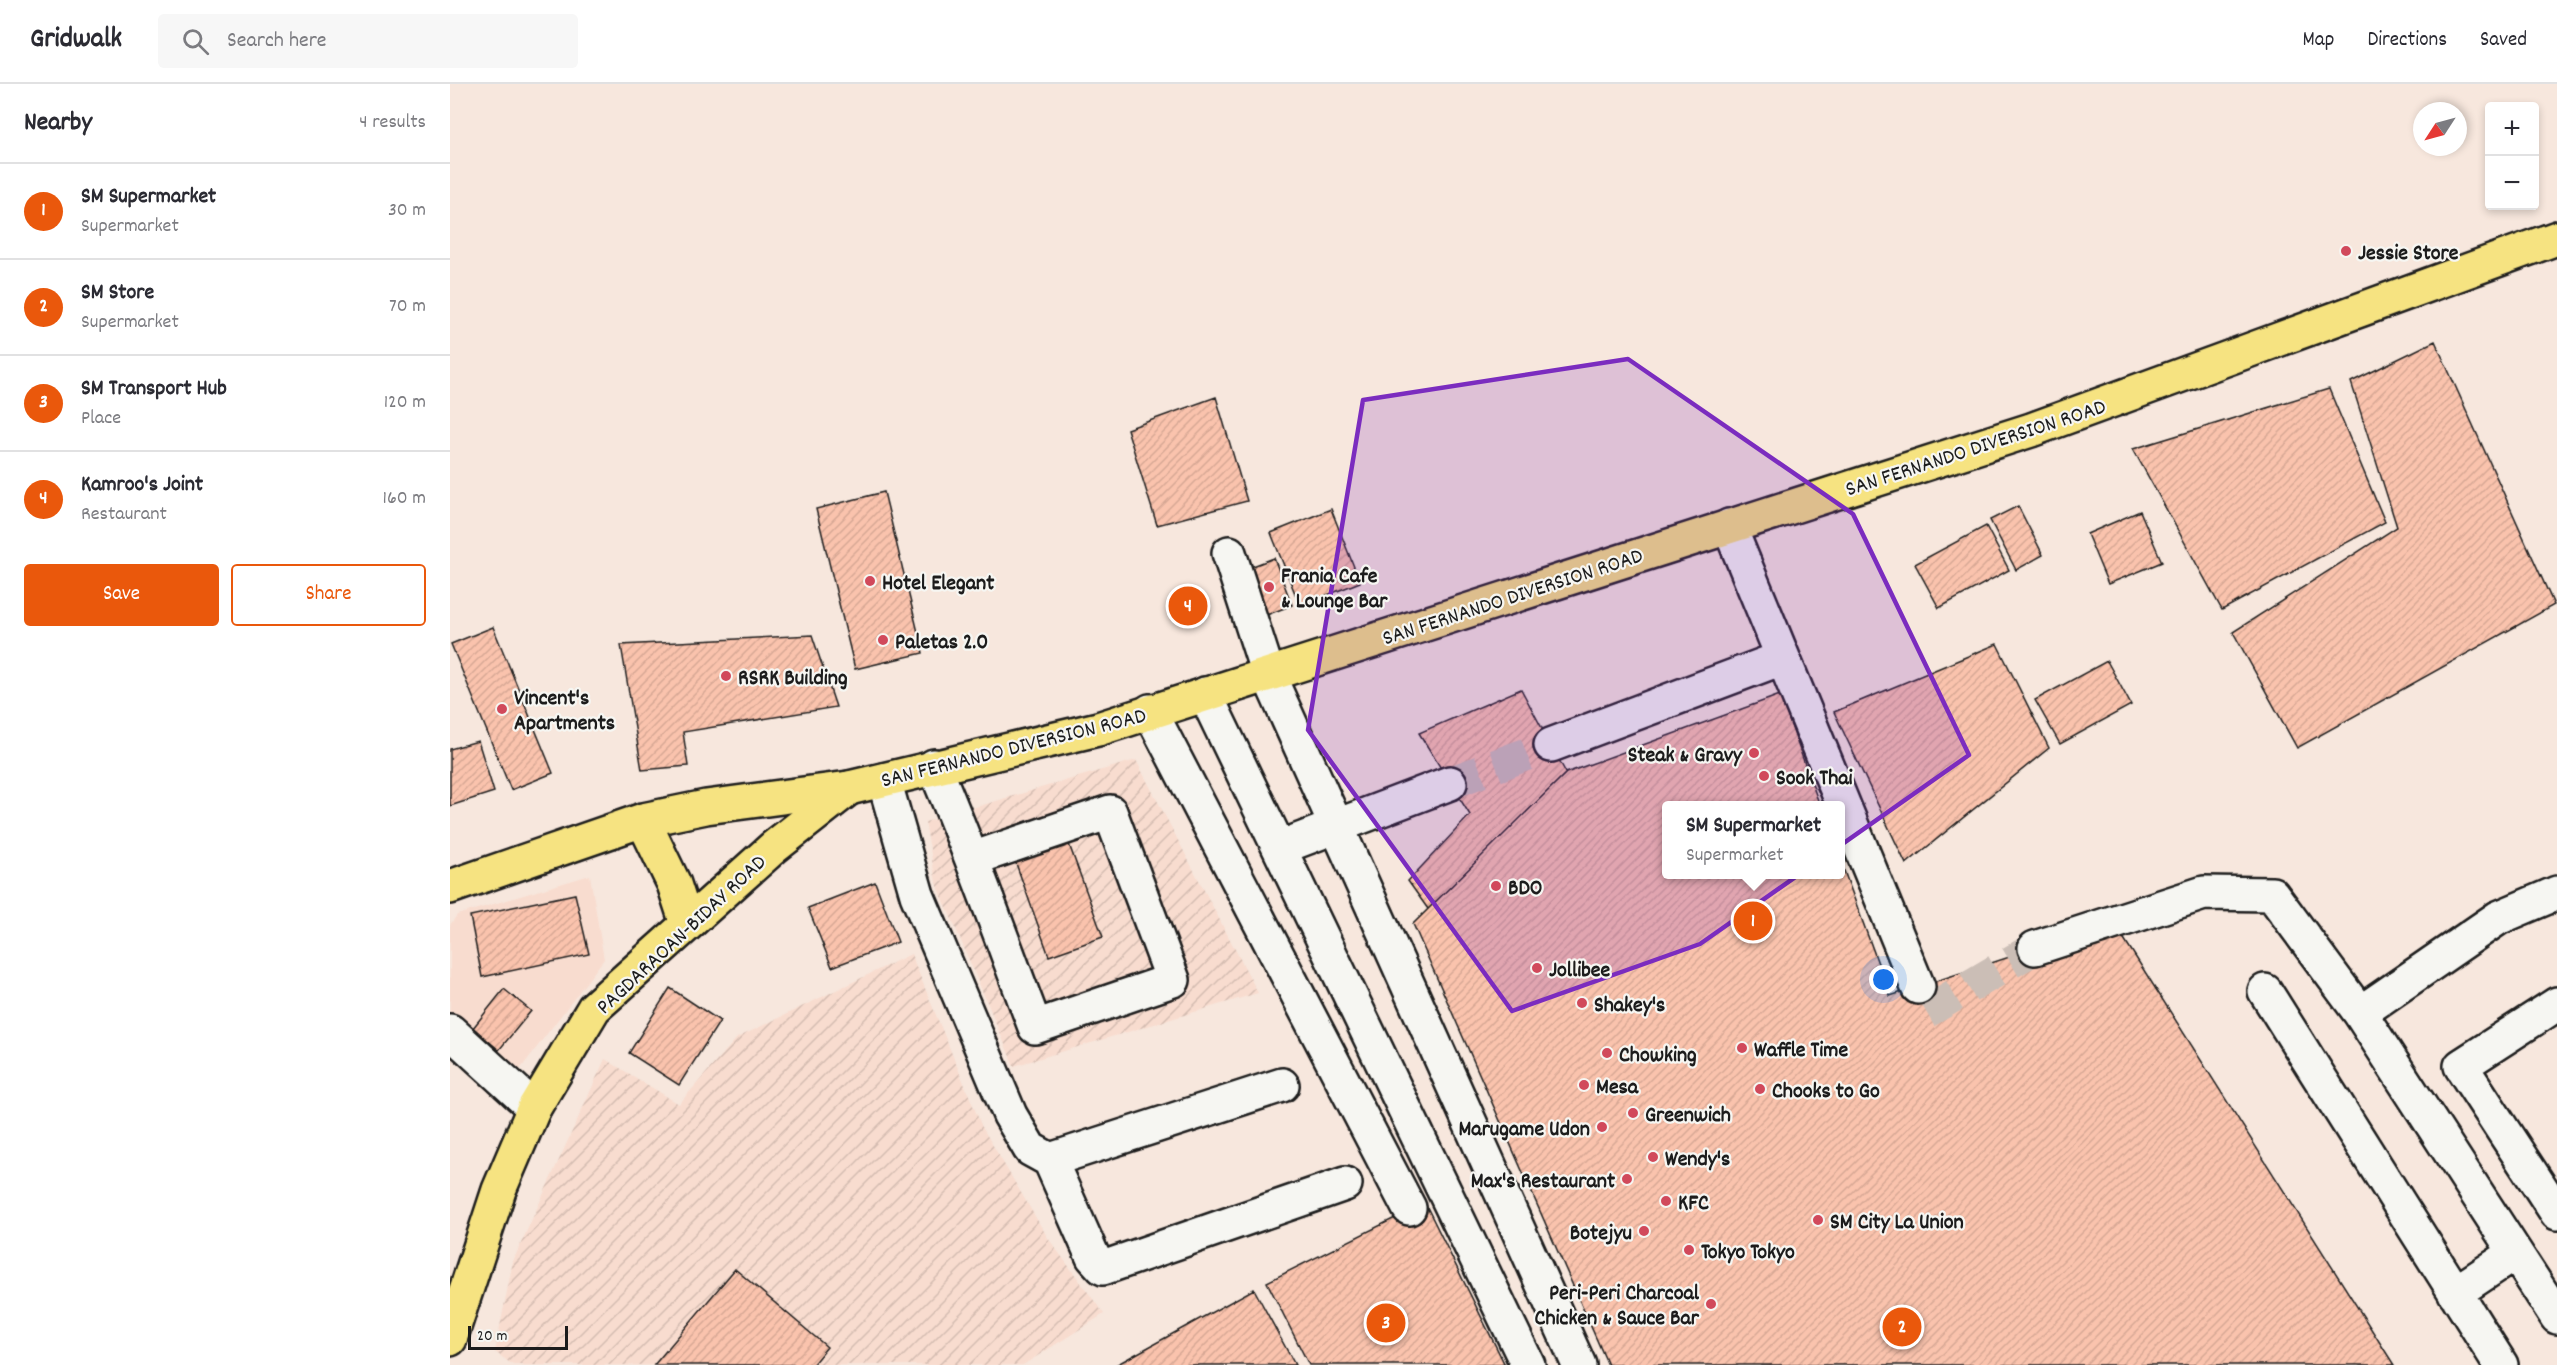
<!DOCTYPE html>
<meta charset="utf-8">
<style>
:root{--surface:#fff;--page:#f7f7f7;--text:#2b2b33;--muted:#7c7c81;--line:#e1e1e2;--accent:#ea580c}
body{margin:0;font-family:Dekko,sans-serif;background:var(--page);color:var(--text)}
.controls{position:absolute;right:18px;top:18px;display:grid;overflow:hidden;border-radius:6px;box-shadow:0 3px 9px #0003}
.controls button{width:54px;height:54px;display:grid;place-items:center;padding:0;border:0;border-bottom:2px solid var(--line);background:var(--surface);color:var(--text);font:30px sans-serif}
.compass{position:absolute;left:1963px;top:18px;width:54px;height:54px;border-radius:50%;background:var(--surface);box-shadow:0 3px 9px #0003;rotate:234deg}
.scale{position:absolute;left:18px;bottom:15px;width:100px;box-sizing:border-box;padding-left:6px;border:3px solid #1c1c1c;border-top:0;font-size:16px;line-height:21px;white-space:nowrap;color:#1c1c1c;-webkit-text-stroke:4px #f6f6f2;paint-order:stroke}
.you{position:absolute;left:1434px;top:896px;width:21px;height:21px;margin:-15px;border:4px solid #fff;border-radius:50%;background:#1a73e8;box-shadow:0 0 0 9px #1a73e833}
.badge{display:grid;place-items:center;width:39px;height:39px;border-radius:50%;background:var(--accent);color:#fff;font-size:20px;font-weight:700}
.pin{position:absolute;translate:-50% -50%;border:3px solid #fff;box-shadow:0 2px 6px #0006}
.popup{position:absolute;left:1212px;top:717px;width:183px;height:78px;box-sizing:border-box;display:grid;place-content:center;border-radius:6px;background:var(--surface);filter:drop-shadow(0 2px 4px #0005);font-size:20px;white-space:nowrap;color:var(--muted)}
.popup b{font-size:22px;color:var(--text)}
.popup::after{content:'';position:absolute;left:50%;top:100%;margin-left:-12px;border:12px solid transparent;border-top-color:var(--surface)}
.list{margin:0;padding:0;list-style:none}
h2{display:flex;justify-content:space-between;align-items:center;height:78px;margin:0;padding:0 24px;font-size:26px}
h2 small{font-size:20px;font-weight:400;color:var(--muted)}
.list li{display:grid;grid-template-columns:39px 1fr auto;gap:18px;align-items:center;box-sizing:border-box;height:96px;padding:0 24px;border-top:2px solid var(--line)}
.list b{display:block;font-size:22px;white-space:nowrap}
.list p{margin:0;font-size:20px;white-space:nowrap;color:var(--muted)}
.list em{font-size:20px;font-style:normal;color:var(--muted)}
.actions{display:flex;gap:12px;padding:18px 24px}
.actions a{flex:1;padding:14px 0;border:2px solid var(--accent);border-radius:6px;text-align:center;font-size:21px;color:var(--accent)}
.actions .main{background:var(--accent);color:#fff}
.icon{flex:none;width:33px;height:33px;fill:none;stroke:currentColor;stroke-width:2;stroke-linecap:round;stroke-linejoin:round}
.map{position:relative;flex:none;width:2107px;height:1281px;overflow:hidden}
header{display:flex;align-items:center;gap:36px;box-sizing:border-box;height:84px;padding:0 30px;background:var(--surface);border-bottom:2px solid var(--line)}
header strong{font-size:28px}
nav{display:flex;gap:33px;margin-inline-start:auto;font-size:21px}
.search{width:420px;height:54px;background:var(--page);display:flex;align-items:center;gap:15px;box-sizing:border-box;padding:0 21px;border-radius:6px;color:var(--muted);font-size:22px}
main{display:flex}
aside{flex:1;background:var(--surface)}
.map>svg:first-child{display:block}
.built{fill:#f8dccf}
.industrial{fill:url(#industrial-furrows)}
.building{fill:url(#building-hatch);stroke:#1c1c1c;stroke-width:1.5}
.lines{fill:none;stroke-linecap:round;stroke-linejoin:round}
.minor-tunnel{stroke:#cbbeb6;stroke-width:33;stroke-dasharray:33 16;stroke-linecap:butt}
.minor-casing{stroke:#1c1c1c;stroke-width:38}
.major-casing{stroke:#1c1c1c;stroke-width:38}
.highway-casing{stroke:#1c1c1c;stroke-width:38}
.minor{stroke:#f6f6f2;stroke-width:33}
.major{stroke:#f6e381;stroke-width:33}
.highway{stroke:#f6e381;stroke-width:33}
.marked{fill:#7b2cbf;fill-opacity:0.2;stroke:#7b2cbf;stroke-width:4.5;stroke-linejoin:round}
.poi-dot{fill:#d1495b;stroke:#f6f6f2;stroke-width:2}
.labels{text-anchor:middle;stroke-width:4.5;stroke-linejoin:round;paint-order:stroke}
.poi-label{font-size:22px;font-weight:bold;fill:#1c1c1c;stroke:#f6f6f2;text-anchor:start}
.street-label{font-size:22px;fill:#1c1c1c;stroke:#f6f6f2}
</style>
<header>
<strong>Gridwalk</strong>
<div class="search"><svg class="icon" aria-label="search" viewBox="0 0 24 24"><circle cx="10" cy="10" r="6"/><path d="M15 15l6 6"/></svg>Search here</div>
<nav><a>Map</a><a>Directions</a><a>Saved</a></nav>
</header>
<main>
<aside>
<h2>Nearby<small>4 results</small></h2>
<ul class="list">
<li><span class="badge">1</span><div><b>SM Supermarket</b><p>Supermarket</p></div><em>30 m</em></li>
<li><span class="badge">2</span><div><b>SM Store</b><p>Supermarket</p></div><em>70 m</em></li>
<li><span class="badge">3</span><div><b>SM Transport Hub</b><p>Place</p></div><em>120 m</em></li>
<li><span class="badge">4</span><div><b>Kamroo's Joint</b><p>Restaurant</p></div><em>160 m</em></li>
</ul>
<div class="actions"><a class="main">Save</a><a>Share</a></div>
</aside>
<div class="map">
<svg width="2107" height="1281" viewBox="0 0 2107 1281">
<defs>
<pattern id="industrial-furrows" width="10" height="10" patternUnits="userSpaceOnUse" patternTransform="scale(1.5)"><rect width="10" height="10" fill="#f8dccf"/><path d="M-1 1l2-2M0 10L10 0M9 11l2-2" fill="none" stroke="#d4bcb1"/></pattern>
<pattern id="building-hatch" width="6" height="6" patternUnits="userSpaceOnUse" patternTransform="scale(1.5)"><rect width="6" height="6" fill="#fac3ad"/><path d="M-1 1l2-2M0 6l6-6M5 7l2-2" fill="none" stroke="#d6a794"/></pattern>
</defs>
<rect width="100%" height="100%" fill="#f7e7dd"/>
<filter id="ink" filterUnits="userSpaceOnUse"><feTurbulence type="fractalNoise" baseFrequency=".0167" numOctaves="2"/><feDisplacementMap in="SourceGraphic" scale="12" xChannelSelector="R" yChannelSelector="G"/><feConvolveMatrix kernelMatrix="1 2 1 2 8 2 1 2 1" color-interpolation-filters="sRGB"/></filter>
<g filter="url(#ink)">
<path class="built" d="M 140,791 L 154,875 L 65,992 L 0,939 L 0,841 L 7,831 Z"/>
<path class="industrial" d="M 686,676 L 808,909 L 564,982 L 486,798 L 475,738 Z
M 461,870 L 532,1043 L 598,1154 L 654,1230 L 573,1281 L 63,1281 L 45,1268 L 63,1177 L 155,975 L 229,1020 L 287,954 Z"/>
<path class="building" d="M 1985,257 L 2104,521 L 1847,664 L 1783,548 L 1947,443 L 1901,298 Z
M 1879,305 L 1935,438 L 1772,526 L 1683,365 Z
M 766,313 L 797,417 L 707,441 L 677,345 Z
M 434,408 L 473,569 L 405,585 L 366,425 Z
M 1568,422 L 1593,471 L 1566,486 L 1540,436 Z
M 881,425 L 910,498 L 850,522 L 821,449 Z
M 1690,427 L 1712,478 L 1658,500 L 1637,450 Z
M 1536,442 L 1559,486 L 1489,524 L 1465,480 Z
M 824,474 L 842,521 L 814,532 L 795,485 Z
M 43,543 L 103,689 L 61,706 L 1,560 Z
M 362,551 L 386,623 L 233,648 L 238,682 L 192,686 L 171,561 Z
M 1547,560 L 1599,664 L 1456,780 L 1384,628 Z
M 1657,577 L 1681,621 L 1610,660 L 1585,616 Z
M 1071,605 L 1116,689 L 978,825 L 958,797 L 1020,731 L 969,649 Z
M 1330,611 L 1370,722 L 1216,722 L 1216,790 L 1390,790 L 1390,776 L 1440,912 L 1664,839 L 1944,1281 L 1158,1281 L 963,840 L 1116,689 Z
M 28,657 L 44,708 L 0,722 L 0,665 Z
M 616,752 L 653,853 L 599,872 L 563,771 Z
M 425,798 L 448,858 L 382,883 L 358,824 Z
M 125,810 L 139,870 L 32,893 L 20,832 Z
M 220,904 L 270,937 L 229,1001 L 179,969 Z
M 54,905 L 81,927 L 49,966 L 23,944 Z
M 975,1119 L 1055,1281 L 859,1281 L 817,1198 Z
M 285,1185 L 377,1263 L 362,1281 L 204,1281 Z
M 804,1205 L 845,1281 L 666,1281 Z"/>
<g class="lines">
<path class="minor-tunnel" d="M 1000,699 L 1101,661
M 1476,928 L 1585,864"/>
<g class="minor-casing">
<path id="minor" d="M 1279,442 L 1468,903
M 779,469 L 818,590 L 1129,1281
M 755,610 L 1078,1281
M 700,627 L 959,1124
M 1101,661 L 1332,574
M 484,682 C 521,768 552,856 585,943 L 723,896 L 660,728 L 522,775
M 434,696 L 467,811 L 560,1031 L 580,1065 L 600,1076 L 832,1001
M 829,764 L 1000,699
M 1585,864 L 1754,809 L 1822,810 L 1910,929 L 2107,1233
M 1815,907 L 2051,1281
M 2107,920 L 2011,982 L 2107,1129
M 1910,929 L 2048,834 L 2107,809
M 0,947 L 84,1024
M 600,1076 L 643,1173 L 653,1184 L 895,1100
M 2005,1209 L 2065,1169"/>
</g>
<g class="major-casing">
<path id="major" d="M 0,1255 L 49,1106 L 84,1024 L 144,924 L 324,763 L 399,704"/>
</g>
<g class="highway-casing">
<path id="highway" d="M 193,736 L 224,800 L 237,840
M 0,803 L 193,736 L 256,723 L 399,704 L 648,645 L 1581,346 L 2107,154"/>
</g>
<use href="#minor" class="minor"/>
<use href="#major" class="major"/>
<use href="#highway" class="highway"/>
</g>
</g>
<path class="marked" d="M 1178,275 L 1403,430 L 1519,671 L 1250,860 L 1062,927 L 858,646 L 913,316 Z"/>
<g class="poi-dot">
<circle cx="1896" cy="167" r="6"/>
<circle cx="420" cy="497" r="6"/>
<circle cx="819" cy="503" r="6"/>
<circle cx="433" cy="556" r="6"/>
<circle cx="276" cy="592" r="6"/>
<circle cx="52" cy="625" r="6"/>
<circle cx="1304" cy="669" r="6"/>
<circle cx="1314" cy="692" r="6"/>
<circle cx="1046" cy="802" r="6"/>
<circle cx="1087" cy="884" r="6"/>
<circle cx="1132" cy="919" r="6"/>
<circle cx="1292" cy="964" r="6"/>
<circle cx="1157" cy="969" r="6"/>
<circle cx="1134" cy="1001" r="6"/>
<circle cx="1310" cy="1005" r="6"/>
<circle cx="1183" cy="1029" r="6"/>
<circle cx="1152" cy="1043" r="6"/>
<circle cx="1203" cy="1073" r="6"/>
<circle cx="1177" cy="1095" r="6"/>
<circle cx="1216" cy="1117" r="6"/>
<circle cx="1368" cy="1136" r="6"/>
<circle cx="1194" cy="1147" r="6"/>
<circle cx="1239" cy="1166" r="6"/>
<circle cx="1261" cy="1220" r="6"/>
</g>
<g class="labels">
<g class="poi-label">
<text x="1908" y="175">Jessie Store</text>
<text x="831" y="498">Frania Cafe<tspan x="831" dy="25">&amp; Lounge Bar</tspan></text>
<text x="432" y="505">Hotel Elegant</text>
<text x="445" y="564">Paletas 2.0</text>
<text x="288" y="600">RSRK Building</text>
<text x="64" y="620">Vincent's<tspan x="64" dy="25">Apartments</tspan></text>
<text x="1292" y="677" text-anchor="end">Steak &amp; Gravy</text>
<text x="1326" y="700">Sook Thai</text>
<text x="1058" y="810">BDO</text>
<text x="1099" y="892">Jollibee</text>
<text x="1144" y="927">Shakey's</text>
<text x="1304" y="972">Waffle Time</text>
<text x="1169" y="977">Chowking</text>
<text x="1146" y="1009">Mesa</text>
<text x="1322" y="1013">Chooks to Go</text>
<text x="1195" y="1037">Greenwich</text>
<text x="1140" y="1051" text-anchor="end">Marugame Udon</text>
<text x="1215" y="1081">Wendy's</text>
<text x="1165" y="1103" text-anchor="end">Max's Restaurant</text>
<text x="1228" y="1125">KFC</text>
<text x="1380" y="1144">SM City La Union</text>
<text x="1182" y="1155" text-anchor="end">Botejyu</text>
<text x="1251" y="1174">Tokyo Tokyo</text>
<text x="1249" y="1215" text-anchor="end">Peri-Peri Charcoal<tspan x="1249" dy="25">Chicken &amp; Sauce Bar</tspan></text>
</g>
<g class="street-label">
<text transform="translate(1525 362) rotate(-18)" y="8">SAN FERNANDO DIVERSION ROAD</text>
<text transform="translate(1062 511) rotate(-18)" y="8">SAN FERNANDO DIVERSION ROAD</text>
<text transform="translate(563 662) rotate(-14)" y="8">SAN FERNANDO DIVERSION ROAD</text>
<text transform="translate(230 849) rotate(-43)" y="8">PAGDARAOAN-BIDAY ROAD</text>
</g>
</g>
</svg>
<div class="controls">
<button>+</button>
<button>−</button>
</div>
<svg class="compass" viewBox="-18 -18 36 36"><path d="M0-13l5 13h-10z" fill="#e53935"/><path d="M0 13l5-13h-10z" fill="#7c7c81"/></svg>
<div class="scale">20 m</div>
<div class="you"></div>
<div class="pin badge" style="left:1303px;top:837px">1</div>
<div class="popup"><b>SM Supermarket</b>Supermarket</div>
<div class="pin badge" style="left:1452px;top:1243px">2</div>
<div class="pin badge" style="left:936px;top:1239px">3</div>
<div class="pin badge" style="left:738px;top:522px">4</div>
</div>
</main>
